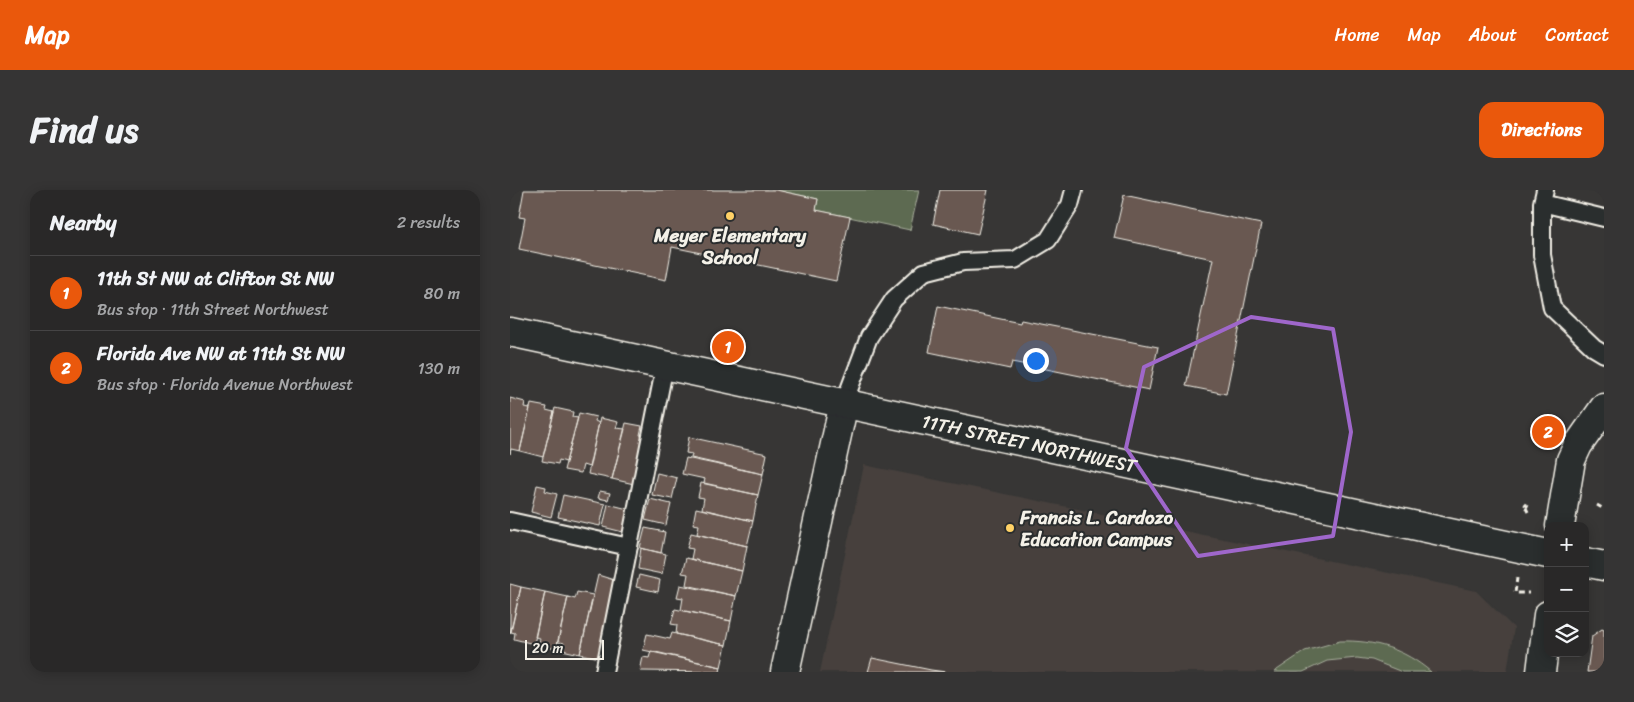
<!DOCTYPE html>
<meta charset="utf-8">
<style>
:root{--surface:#292828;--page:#353434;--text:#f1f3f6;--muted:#a5a6a8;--line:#454445;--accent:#ea580c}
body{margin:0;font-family:Sriracha,sans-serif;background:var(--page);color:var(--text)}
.controls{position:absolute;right:15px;bottom:15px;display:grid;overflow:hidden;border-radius:10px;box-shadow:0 2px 12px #0003}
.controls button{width:45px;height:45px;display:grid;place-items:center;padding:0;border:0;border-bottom:1px solid var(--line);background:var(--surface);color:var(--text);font:25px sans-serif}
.scale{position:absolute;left:15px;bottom:12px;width:79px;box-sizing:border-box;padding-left:5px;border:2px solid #f4f1e8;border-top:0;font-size:14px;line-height:18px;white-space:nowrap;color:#f4f1e8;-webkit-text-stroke:4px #2a2d2e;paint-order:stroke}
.you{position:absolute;left:525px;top:170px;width:18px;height:18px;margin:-12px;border:4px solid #fff;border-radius:50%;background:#1a73e8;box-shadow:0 0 0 8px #1a73e833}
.badge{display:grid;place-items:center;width:32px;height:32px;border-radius:50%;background:var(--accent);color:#fff;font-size:16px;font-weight:700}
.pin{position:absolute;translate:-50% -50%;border:2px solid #fff;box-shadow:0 1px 5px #0006}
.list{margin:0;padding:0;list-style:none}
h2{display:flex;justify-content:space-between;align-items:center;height:65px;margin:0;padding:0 20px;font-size:21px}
h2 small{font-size:16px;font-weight:400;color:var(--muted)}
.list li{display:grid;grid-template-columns:32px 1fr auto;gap:15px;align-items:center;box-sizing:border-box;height:75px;padding:0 20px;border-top:1px solid var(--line)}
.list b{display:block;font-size:19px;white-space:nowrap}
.list p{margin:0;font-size:16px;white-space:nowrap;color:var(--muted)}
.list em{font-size:16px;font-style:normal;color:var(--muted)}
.icon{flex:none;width:28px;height:28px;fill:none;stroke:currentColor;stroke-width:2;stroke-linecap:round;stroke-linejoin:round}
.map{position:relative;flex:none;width:1094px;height:482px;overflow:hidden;border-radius:15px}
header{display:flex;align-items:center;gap:30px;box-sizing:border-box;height:70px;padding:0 25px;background:var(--accent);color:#fff}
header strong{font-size:24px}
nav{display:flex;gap:28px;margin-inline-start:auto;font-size:18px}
.intro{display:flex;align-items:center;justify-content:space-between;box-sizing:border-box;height:120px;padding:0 30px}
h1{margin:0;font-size:35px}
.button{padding:12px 22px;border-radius:15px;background:var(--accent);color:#fff;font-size:18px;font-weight:700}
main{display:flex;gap:30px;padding:0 30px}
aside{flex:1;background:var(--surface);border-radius:15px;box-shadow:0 2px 12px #0003}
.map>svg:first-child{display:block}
.built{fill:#46403d}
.green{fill:#5d6a51;stroke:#a8ae9c}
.building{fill:#695851;stroke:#f4f1e8}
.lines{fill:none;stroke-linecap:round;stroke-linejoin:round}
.lane-casing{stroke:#f4f1e8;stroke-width:20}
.street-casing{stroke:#f4f1e8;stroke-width:31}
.secondary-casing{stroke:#f4f1e8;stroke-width:31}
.path{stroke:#f4f1e8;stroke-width:3;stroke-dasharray:5 4;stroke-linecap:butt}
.lane{stroke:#2a2d2e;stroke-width:16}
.street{stroke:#2a2d2e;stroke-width:28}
.secondary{stroke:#2a2d2e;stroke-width:28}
.marked{fill:none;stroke:#9f67cb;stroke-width:4;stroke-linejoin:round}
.poi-dot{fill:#ffd166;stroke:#2a2d2e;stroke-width:2}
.labels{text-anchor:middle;stroke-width:4;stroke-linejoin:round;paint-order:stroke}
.poi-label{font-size:19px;font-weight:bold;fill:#f4f1e8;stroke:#2a2d2e}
.street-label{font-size:19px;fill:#f4f1e8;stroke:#2a2d2e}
</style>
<header>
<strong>Map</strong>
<nav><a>Home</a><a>Map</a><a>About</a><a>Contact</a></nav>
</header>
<div class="intro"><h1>Find us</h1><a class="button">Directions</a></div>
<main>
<aside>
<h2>Nearby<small>2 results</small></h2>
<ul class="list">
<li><span class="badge">1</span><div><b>11th St NW at Clifton St NW</b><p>Bus stop · 11th Street Northwest</p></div><em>80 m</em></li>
<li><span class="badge">2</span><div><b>Florida Ave NW at 11th St NW</b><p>Bus stop · Florida Avenue Northwest</p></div><em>130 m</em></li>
</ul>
</aside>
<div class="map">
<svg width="1094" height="482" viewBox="0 0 1094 482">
<rect width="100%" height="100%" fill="#373635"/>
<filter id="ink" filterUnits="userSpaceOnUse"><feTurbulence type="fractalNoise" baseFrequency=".02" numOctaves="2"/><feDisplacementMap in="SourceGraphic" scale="10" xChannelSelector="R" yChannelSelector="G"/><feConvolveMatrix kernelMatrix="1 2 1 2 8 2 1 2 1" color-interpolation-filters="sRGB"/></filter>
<g filter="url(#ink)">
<path class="built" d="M 354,275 L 966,401 L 1004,438 L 997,482 L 310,482 Z"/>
<path class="green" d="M 266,0 L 409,0 L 400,40 L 306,20 L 308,9 Z
M 830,451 C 865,450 894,459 921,482 L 892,482 L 862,470 L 847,468 L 817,471 L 793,482 L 764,482 L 795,461 Z"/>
<path class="building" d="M 14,0 L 266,0 L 308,9 L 306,20 L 340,27 L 326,91 L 162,57 L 156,90 L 9,59 L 15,28 L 9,27 Z
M 430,0 L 478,0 L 468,44 L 423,34 Z
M 614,5 L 751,34 L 716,204 L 676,196 L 703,69 L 604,48 Z
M 428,116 L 510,133 L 511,130 L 648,157 L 639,200 L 502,172 L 500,179 L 419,162 Z
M 0,208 L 15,212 L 14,217 L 20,218 L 10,261 L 1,259 L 0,264 Z
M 21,214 L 37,217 L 36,220 L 44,222 L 33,267 L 10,261 Z
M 45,218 L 63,222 L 62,227 L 68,228 L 56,272 L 49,270 L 48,274 L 32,271 Z
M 69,223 L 86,227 L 85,231 L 89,233 L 79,277 L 73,275 L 71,283 L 54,280 Z
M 90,228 L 108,232 L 106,238 L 115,239 L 102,289 L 78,284 Z
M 116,233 L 132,236 L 130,245 L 135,246 L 124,294 L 102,289 Z
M 179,247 L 257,264 L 253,284 L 181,268 L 182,264 L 176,263 Z
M 176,268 L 253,284 L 248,305 L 194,293 L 195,289 L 172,284 Z
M 147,283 L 167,288 L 162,309 L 142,305 Z
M 191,293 L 248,305 L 243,331 L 192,319 L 194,308 L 188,307 Z
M 27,295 L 36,297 L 35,301 L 47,304 L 41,327 L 21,322 Z
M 90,301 L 100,303 L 98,310 L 88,308 Z
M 53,305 L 95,314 L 90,336 L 48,327 Z
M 140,309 L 161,314 L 156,335 L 135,330 Z
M 98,314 L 118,319 L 113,342 L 93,337 Z
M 186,318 L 243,331 L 237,356 L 187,344 L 189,335 L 183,334 Z
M 135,338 L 155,342 L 151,363 L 130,358 Z
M 181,343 L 237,356 L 232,381 L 181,369 L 183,359 L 177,358 Z
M 131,358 L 156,364 L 152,384 L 128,379 Z
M 176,368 L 232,381 L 226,406 L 176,395 L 178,384 L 172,383 Z
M 88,385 L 107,391 L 90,468 L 70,464 Z
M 129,385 L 150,390 L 148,402 L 126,397 Z
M 0,394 L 11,397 L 0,444 Z
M 170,395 L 226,406 L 221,431 L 171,420 L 173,408 L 167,407 Z
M 11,397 L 35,402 L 24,454 L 4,449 L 5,443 L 1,442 Z
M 35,402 L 58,407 L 46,459 L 29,455 L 30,448 L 25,447 Z
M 67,402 L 83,405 L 70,464 L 52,460 L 54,453 L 48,452 L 58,407 L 65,409 Z
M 165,419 L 221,431 L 216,455 L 166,444 L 167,435 L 161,434 Z
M 1092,439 L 1094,440 L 1094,482 L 1077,482 L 1082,446 Z
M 162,443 L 216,455 L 211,477 L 133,460 L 137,444 L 160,449 Z
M 141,461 L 211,477 L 210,482 L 130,481 L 133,467 L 139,468 Z
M 362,468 L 421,480 L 436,482 L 358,482 Z"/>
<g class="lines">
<g class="lane-casing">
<path id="lane" d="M 1035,0 L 1032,13 L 1032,65 L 1042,118 L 1084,158 L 1094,164
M 1032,13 L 1094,28
M 334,213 L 359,147 L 384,109 L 414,82 L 453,72 L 505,70 L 538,50 L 560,15 L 564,0
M 0,331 L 119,357
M 94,482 L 155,175"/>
</g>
<g class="street-casing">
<path id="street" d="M 275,482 L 334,213"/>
</g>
<g class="secondary-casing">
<g id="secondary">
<path id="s1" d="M 0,142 L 1038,364"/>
<path d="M 1050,336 L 1061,270 L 1068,255 L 1094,218"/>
<path d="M 1075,372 L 1094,376"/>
<path d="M 1031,482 L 1038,425"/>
</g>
</g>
<path class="path" d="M 1087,315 L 1094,319
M 1018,322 L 1014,314 L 1021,318
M 1007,388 L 1005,403 L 1019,403"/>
<use href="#lane" class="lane"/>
<use href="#street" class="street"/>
<use href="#secondary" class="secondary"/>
</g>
</g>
<path class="marked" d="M 741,127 L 823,139 L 841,242 L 823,346 L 688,366 L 616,258 L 634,177 Z"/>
<g class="poi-dot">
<circle cx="220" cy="26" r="5"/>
<circle cx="500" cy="338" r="5"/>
</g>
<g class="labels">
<g class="poi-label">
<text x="220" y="52">Meyer Elementary<tspan x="220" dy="22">School</tspan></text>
<text x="510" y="334" text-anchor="start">Francis L. Cardozo<tspan x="510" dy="22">Education Campus</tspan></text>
</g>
<g class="street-label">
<text dy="7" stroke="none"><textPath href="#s1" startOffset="531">11TH STREET NORTHWEST</textPath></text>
</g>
</g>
</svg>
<div class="controls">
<button>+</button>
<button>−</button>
<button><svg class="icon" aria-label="layers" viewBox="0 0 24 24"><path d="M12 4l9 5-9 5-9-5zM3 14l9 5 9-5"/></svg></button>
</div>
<div class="scale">20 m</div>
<div class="you"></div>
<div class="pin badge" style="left:218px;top:157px">1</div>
<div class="pin badge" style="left:1038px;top:242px">2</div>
</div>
</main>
